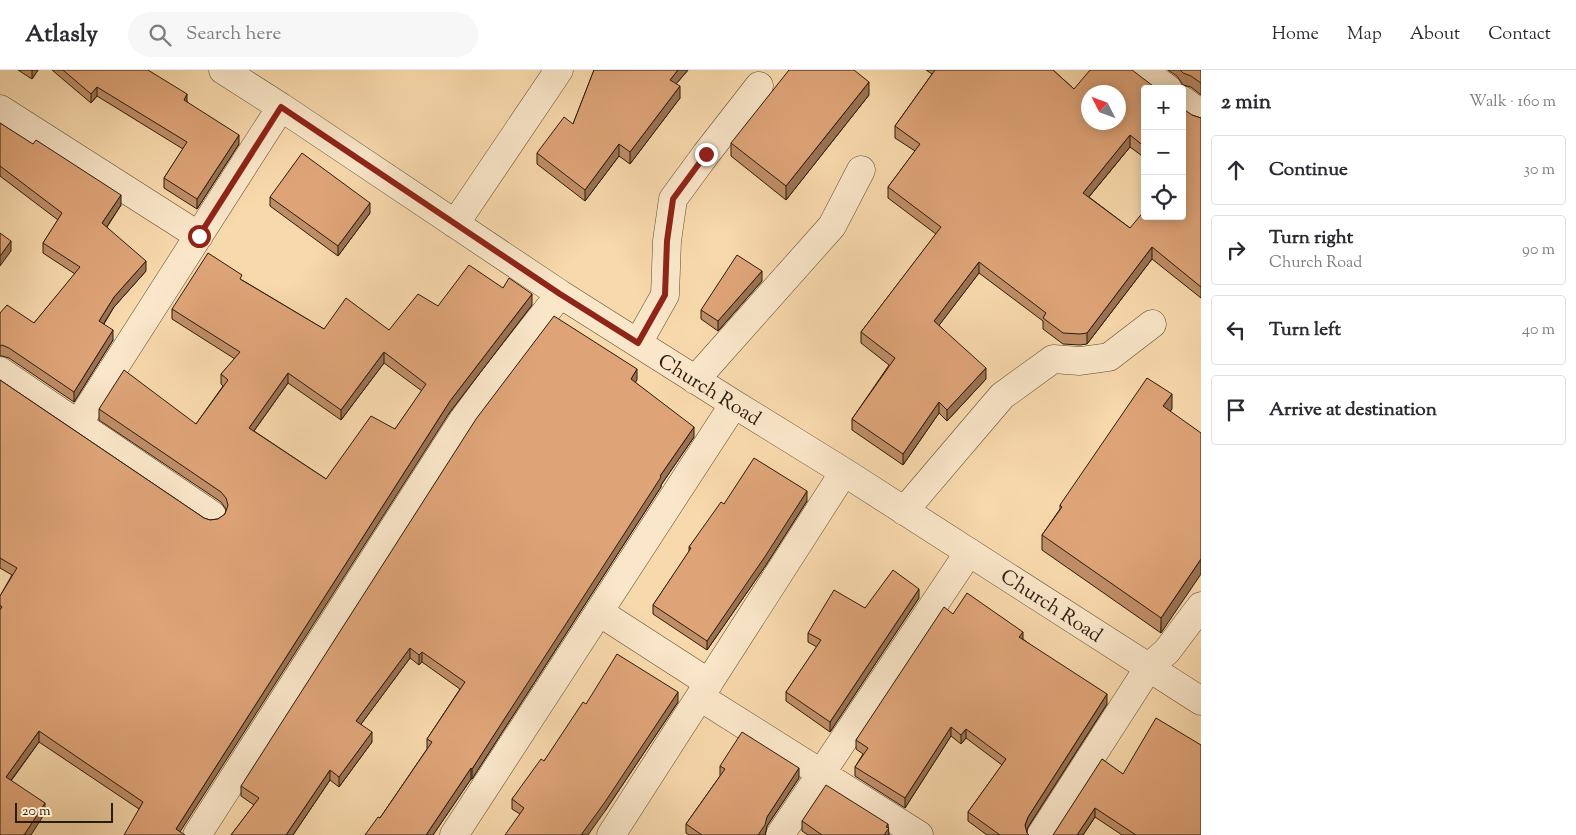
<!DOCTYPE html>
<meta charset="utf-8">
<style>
:root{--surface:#fff;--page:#f7f7f7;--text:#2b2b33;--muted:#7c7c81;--line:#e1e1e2}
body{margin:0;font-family:"Sorts Mill Goudy",serif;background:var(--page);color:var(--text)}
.controls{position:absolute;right:15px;top:15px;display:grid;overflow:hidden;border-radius:5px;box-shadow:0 2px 12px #0003}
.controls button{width:45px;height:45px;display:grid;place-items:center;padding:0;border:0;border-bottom:1px solid var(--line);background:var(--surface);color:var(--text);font:25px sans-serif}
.compass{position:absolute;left:1081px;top:15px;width:45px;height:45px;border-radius:50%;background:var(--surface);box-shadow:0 2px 12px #0003;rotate:312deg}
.scale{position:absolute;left:15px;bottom:12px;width:98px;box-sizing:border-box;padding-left:5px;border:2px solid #2b1c09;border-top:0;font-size:14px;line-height:18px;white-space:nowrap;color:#2b1c09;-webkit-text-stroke:4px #fae6c9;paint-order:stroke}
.stop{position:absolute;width:15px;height:15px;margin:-11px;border:4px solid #8f2418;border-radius:50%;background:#fff}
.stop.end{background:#8f2418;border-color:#fff;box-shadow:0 1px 5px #0008}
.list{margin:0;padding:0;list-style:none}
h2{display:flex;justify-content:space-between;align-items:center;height:65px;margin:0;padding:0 20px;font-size:21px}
h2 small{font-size:16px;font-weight:400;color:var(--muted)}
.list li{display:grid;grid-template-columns:32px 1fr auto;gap:15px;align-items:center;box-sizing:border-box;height:70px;margin:0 10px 10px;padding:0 10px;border:1px solid var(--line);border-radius:5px}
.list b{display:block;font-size:19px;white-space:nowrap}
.list p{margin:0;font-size:16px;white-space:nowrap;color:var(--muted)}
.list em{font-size:16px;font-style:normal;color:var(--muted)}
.icon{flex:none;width:28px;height:28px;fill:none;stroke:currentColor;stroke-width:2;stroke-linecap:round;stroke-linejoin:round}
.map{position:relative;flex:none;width:1201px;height:765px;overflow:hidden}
header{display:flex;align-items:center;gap:30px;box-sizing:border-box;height:70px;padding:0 25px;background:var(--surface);border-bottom:1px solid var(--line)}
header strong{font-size:24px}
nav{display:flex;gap:28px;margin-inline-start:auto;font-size:18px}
.search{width:350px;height:45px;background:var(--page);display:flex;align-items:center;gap:12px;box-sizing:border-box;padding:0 18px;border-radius:28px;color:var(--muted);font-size:19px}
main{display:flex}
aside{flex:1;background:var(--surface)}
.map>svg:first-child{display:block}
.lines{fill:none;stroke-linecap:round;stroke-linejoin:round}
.minor-casing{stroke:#5e4b32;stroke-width:29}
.minor{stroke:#fae6c9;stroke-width:28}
.wall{fill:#bf8d67;stroke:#2b1c09;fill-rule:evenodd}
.shaded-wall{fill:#9b7354;stroke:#2b1c09}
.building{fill:#dea478;stroke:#2b1c09;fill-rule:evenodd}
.route{stroke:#8f2418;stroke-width:6}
.labels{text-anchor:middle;stroke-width:4.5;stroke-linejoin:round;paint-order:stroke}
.street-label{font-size:20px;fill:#2b1c09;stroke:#fae6c9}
</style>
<header>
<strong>Atlasly</strong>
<div class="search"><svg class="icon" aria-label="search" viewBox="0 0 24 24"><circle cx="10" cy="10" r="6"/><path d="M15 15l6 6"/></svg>Search here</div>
<nav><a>Home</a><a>Map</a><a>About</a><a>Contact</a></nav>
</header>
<main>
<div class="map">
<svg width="1201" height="765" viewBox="0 0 1201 765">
<rect width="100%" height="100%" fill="#f8d9ac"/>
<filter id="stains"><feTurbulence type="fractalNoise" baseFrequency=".004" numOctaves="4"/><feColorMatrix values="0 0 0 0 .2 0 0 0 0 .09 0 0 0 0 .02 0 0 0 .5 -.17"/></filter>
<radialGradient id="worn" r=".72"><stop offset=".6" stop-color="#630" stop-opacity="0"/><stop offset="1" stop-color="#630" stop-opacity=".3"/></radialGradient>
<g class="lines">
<g class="minor-casing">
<path id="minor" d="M 223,0 L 281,37 L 560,224 L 734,334 L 844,402 L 1201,631
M 1142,0 L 1168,19
M 1182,30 L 1201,44
M 0,39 L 199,166
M 455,154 L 559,0
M 638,273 L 665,225 L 667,171 L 673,129 L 706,84 L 759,16
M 0,301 L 212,445
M 695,310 L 832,156 L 861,100
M 78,354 L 281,37
M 904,441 L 1002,326 L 1053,289 L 1080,291 L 1109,287 L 1152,254
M 599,542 L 709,613
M 700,627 L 919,765
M 197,765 L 463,350 L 494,308 L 560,224
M 454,765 L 734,334
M 611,765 L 844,402
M 780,765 L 969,482
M 1041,765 L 1149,597 L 1167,581 L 1201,536"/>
</g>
<use href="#minor" class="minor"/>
</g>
<path class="wall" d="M 18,0 L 38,0 L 32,9 Z
M 52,0 L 148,0 L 239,74 L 197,139 L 164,118 L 164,108 L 183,79 L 97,26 L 91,33 Z
M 594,0 L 688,0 L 676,14 L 680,28 L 630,94 L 619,86 L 585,131 L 537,94 L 537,83 L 573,54 Z
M 926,0 L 1053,0 L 1074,19 L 1145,19 L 1145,88 L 1130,77 L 1089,127 L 1130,158 L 1182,146 L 1192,45 L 1201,48 L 1201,228 L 1152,189 L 1087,274 L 1080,275 L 1063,274 L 1043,259 L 1043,251 L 979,203 L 939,255 L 986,309 L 947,351 L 939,343 L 903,395 L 852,360 L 852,349 L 889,295 L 861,273 L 861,262 L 936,164 L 888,128 L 888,117 L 915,81 L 895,68 L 895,56 L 932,4 Z
M 1168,0 L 1201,0 L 1201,25 L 1191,17 L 1183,15 L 1177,6 Z
M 869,25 L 786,130 L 731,86 L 731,73 Z
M 0,53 L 121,135 L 107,157 L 146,201 L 114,237 L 104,254 L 113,270 L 74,332 L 9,288 L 2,286 L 0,286 L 0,243 L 34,253 L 75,204 L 43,183 L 43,173 L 58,150 L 0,106 Z
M 270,127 L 370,143 L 338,186 L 270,136 Z
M 242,210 L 324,259 L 389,260 L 438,236 L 503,218 L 532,235 L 450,342 L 139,739 L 39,672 L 11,711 L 45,743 L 0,765 L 0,526 L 12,505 L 0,498 L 0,310 L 204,448 L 210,450 L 218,449 L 225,444 L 226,439 L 221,432 L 99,350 L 99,339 L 196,354 L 223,316 L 221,314 L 221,304 L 235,289 L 172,249 L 172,239 ZM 384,293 L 422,321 L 395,359 L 326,409 L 254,361 L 288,313 L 341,350 Z
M 762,211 L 718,261 L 701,249 L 701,240 Z
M 637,310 L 635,312 L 694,367 L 661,415 L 661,417 L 472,709 L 471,709 L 433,765 L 365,765 L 380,748 L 427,679 L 427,669 L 460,619 L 422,592 L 419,595 L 410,588 L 361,654 L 372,672 L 339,717 L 330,710 L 293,765 L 231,765 L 254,735 L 241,726 L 241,716 Z
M 1172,339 L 1170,341 L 1161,563 L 1042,480 L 1042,465 L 1060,439 L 1060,435 Z
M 807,431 L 766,495 L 707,580 L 653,544 L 653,535 L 689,482 L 689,477 L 724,434 Z
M 919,528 L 830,662 L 786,631 L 786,622 L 817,577 L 808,572 L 808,563 L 865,538 Z
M 953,544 L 1023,569 L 1107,634 L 1028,757 L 1027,760 L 1027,763 L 1029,765 L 987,765 L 968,751 L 968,742 L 1002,695 L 966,668 L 961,674 L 951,666 L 905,738 L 855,706 L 855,697 L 863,684 L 856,679 L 856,670 Z
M 678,632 L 605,741 L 520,744 L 512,739 L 512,729 L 544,691 L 586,634 Z
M 1102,689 L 1201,765 L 1122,765 L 1095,747 L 1083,765 Z
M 720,696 L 799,708 L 767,756 L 765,765 L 689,765 L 686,763 L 686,754 L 720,706 Z
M 802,751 L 888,758 L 889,765 L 808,765 L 802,761 Z"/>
<path class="shaded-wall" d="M 32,0 L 38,0 L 32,9 Z
M 678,0 L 688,0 L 670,21 L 670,10 Z
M 869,12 L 869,25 L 786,130 L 786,116 Z
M 680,16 L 680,28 L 630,94 L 630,82 Z
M 97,17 L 97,26 L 91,33 L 91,24 Z
M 187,24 L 187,34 L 184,30 Z
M 239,65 L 239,74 L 197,139 L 197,129 Z
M 1130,65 L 1130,77 L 1083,134 L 1083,123 Z
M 619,74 L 619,86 L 585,131 L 585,120 Z
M 121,125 L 121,135 L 102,164 L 102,153 Z
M 370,133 L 370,143 L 338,186 L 338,176 Z
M 11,171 L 11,181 L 0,196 L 0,186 Z
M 1152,177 L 1152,189 L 1087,274 L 1087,263 Z
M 146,191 L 146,201 L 114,237 L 99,261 L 99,251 L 114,227 Z
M 979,192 L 979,203 L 934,262 L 934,251 Z
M 762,201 L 762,211 L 718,261 L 718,251 Z
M 532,224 L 532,235 L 450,342 L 178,765 L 176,759 L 450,331 Z
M 113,260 L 113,270 L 74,332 L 74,322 Z
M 384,282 L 384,293 L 341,350 L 341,340 Z
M 986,298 L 986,309 L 947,351 L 947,340 Z
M 637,299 L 637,310 L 631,319 L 631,309 Z
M 288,303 L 288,313 L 249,368 L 249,358 Z
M 1172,324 L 1172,339 L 1163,351 L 1163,336 Z
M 939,332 L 939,343 L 903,395 L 903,384 Z
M 694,357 L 694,367 L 661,415 L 661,417 L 472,709 L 472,699 L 660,406 Z
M 807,421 L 807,431 L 766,495 L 707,580 L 707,571 Z
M 1201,489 L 1201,504 L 1161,563 L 1161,548 Z
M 919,519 L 919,528 L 830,662 L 830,652 Z
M 1023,562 L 1023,571 L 1019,567 Z
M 410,578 L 410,588 L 356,661 L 356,651 Z
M 422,582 L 422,592 L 419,595 L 419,585 Z
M 678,622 L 678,632 L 605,741 L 588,765 L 581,765 Z
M 1107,624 L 1107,634 L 1028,757 L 1025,765 L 1025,755 L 1028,747 Z
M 951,657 L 951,666 L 905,738 L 905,728 Z
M 966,659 L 966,668 L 961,674 L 961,665 Z
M 39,661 L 39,672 L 6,717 L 6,707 Z
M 372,662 L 372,672 L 339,717 L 339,707 Z
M 471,698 L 471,709 L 433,765 L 426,765 Z
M 799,698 L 799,708 L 767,756 L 765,765 L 758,765 L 767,747 Z
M 330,700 L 330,710 L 293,765 L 286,765 Z
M 45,733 L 45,743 L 31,765 L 24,765 Z
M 1095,738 L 1095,747 L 1083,765 L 1077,765 Z
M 888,754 L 889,765 L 884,765 L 886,757 Z"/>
<path class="building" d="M 63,0 L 148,0 L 187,24 L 184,30 L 239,65 L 197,129 L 164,108 L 187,72 L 97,17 L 91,24 Z
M 594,0 L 678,0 L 670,10 L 680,16 L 630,82 L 619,74 L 585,120 L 537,83 L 564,47 L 573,54 Z
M 789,0 L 854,0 L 869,12 L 786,116 L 731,73 Z
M 935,0 L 1053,0 L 1074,19 L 1090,0 L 1132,0 L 1157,19 L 1145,19 L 1145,77 L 1130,65 L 1083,123 L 1130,158 L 1145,140 L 1145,146 L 1182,146 L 1182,38 L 1192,45 L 1201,48 L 1201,217 L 1152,177 L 1087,263 L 1080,264 L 1063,263 L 1043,248 L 1046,243 L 979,192 L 934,251 L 986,298 L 947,340 L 939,332 L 903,384 L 852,349 L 895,288 L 861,262 L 941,157 L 888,117 L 920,74 L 895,56 ZM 1088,22 L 1118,22 L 1118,52 L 1088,52 Z
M 1180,0 L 1201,0 L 1201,13 L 1191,6 L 1183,3 Z
M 0,53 L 33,74 L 36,70 L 121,125 L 102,153 L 146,191 L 114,227 L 99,251 L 113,260 L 74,322 L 9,278 L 2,275 L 0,276 L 0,243 L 7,235 L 34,253 L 80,197 L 43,173 L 62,143 L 0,96 Z
M 302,83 L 370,133 L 338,176 L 270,127 Z
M 0,163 L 11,171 L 0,186 Z
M 208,183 L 242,205 L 240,209 L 324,259 L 346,228 L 389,260 L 418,224 L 438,236 L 469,195 L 503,218 L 509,208 L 532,224 L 450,331 L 176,759 L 185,765 L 124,765 L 143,732 L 39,661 L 6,707 L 45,733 L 24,765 L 0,765 L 0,540 L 2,537 L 0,535 L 0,526 L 17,498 L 0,488 L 0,310 L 204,448 L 210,450 L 218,449 L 225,444 L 228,435 L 226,428 L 221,422 L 99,339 L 124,300 L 196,354 L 228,310 L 221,304 L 240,282 L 172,239 ZM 384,282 L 426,314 L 395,359 L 371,346 L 326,409 L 249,358 L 288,303 L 341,340 Z
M 737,185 L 762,201 L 718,251 L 701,240 Z
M 554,246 L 637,299 L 631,309 L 694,357 L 660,406 L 661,407 L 472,699 L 471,698 L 426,765 L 365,765 L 378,747 L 380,748 L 432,672 L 427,669 L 465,612 L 422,582 L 419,585 L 410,578 L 356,651 L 372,662 L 339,707 L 330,700 L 286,765 L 231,765 L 259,728 L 241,716 L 476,349 Z
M 1147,308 L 1172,324 L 1163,336 L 1201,363 L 1201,489 L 1161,548 L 1042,465 L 1062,437 L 1060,435 Z
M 754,388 L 807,421 L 766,485 L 707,571 L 653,535 L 691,478 L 689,477 L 721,432 L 724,434 Z
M 893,500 L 919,519 L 830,652 L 786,622 L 821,570 L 808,563 L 834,520 L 865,538 Z
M 967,523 L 1023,562 L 1019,567 L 1107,624 L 1028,747 L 1025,755 L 1027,763 L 1029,765 L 1000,765 L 968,742 L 1006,689 L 966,659 L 961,665 L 951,657 L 905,728 L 855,697 L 868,678 L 856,670 L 944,537 L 953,544 Z
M 617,584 L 678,622 L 605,732 L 581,765 L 505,765 L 524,738 L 512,729 L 541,689 L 544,691 L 583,632 L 586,634 Z
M 1156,648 L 1201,675 L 1201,765 L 1136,765 L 1095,738 L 1077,765 L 1053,765 L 1102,689 L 1123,704 Z
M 742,662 L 799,698 L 767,747 L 765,755 L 758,765 L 702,765 L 686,754 L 725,699 L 720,696 Z
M 826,715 L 888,754 L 886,757 L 889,758 L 884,765 L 822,765 L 802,751 Z"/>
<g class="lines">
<path class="route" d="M 199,166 L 281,37 L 560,224 L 638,273 L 665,225 L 667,171 L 673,129 L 706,84"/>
</g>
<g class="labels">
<g class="street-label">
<text transform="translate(710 319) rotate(32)" y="7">Church Road</text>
<text transform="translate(1052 535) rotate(33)" y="7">Church Road</text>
</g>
</g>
<rect width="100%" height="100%" filter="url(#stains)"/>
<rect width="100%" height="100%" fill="url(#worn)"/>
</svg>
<div class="controls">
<button>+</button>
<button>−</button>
<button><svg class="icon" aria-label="locate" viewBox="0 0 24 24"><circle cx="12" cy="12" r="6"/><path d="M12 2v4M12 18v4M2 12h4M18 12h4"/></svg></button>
</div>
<svg class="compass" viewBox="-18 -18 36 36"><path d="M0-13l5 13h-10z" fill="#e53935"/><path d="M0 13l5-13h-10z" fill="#7c7c81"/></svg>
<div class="scale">20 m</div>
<div class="stop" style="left:199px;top:166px"></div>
<div class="stop end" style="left:706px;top:84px"></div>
</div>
<aside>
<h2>2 min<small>Walk · 160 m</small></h2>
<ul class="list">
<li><svg class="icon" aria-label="ahead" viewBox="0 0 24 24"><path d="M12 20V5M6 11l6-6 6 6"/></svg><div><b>Continue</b></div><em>30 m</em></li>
<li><svg class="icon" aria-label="right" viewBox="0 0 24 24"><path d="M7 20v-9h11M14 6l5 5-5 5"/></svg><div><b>Turn right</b><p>Church Road</p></div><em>90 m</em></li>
<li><svg class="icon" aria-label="left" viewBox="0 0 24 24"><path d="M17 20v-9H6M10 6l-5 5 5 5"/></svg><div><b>Turn left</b></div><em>40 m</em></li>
<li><svg class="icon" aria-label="arrive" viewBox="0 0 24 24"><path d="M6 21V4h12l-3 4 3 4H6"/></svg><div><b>Arrive at destination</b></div></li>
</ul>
</aside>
</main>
